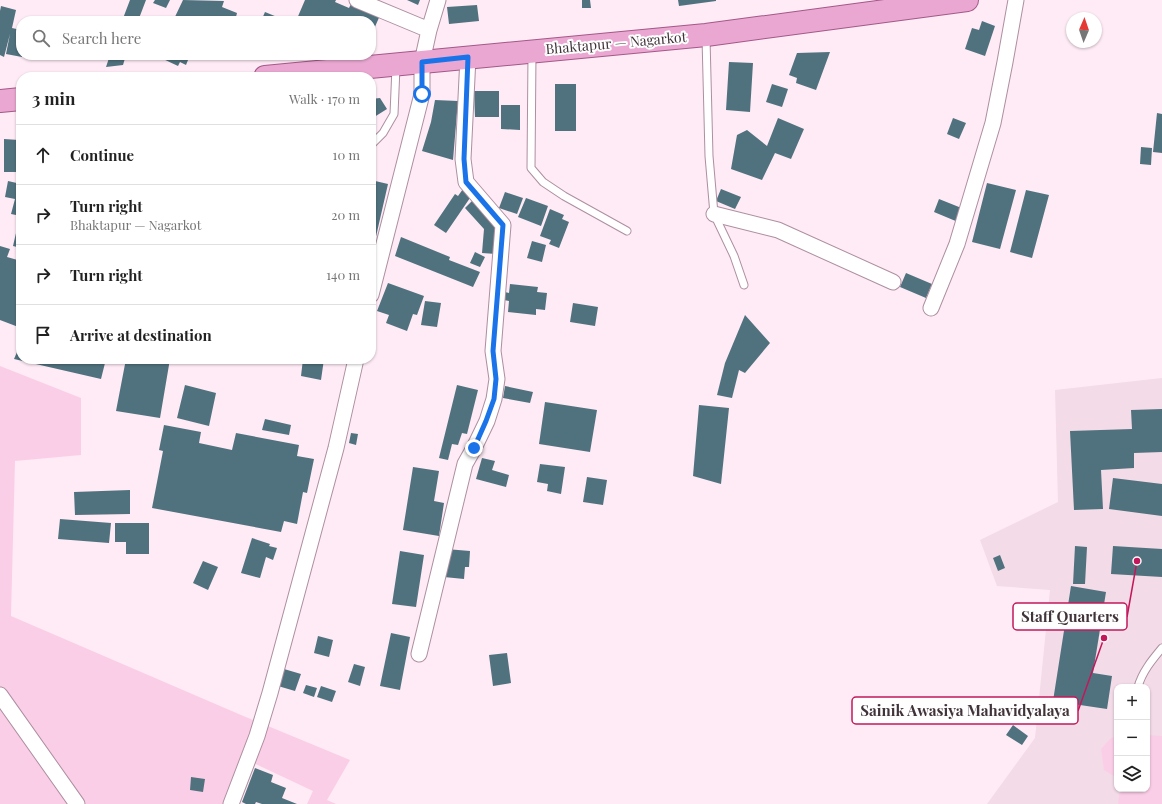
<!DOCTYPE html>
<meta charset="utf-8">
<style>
:root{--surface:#fff;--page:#f6f6f6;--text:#222;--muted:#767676;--line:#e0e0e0}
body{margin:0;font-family:"Playfair Display",serif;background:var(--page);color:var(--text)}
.controls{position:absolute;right:12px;bottom:12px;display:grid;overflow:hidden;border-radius:8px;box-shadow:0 1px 3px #0004}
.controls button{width:36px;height:36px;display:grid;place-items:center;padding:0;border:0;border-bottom:1px solid var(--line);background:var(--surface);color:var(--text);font:20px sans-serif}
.compass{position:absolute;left:1066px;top:12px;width:36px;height:36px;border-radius:50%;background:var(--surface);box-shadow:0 1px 3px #0004;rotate:2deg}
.stop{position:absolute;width:12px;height:12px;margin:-9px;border:3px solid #1a73e8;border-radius:50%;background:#fff}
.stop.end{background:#1a73e8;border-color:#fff;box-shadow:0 1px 4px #0008}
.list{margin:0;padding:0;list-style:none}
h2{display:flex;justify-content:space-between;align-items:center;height:52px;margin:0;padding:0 16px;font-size:17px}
h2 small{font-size:13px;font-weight:400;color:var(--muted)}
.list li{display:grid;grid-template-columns:26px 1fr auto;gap:12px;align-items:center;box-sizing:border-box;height:60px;padding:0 16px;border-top:1px solid var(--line)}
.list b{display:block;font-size:15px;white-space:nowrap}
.list p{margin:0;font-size:13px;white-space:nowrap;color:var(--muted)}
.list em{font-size:13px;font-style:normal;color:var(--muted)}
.icon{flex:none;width:22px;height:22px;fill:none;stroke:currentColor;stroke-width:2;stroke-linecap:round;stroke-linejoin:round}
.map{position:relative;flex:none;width:1162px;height:804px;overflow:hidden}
.search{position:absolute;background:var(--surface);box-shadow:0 1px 3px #0004;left:16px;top:16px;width:360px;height:44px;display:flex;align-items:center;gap:10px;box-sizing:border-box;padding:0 14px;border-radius:16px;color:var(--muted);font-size:15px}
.panel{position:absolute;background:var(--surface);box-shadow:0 1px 3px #0004;left:16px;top:72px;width:360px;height:292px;border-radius:16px}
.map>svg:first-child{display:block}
.built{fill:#f3dbe8;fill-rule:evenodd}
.green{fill:#fbcee7}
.building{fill:#50727e}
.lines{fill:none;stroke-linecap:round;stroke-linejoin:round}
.service-casing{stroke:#ad8fa0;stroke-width:9}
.minor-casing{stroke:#ad8fa0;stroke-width:17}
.primary-casing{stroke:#a45888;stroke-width:24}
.service{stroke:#fff;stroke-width:7}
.minor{stroke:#fff;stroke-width:15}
.primary{stroke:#e9a7d1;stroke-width:22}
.route{stroke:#1a73e8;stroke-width:5}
.labels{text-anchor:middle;stroke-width:4;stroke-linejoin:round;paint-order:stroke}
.street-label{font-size:14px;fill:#40333a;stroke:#fefefe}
.leader{fill:none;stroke:#c2185b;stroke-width:1.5}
.callout-dot{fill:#c2185b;stroke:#fefefe;stroke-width:1.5}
.callout{fill:#fefefe;stroke:#c2185b;stroke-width:1.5}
.callout-label{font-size:15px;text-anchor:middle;font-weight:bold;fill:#40333a}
</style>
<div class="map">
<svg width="1162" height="804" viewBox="0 0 1162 804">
<rect width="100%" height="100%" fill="#feebf5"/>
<path class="built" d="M 1162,378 L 1162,804 L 987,804 L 1035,738 L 1050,590 L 997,586 L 980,540 L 1058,502 L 1055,390 ZM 1117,687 L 1147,687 L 1147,789 L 1117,789 Z"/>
<path class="green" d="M 0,366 L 81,398 L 81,455 L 15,461 L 11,616 L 241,715 L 350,760 L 327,800 L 336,804 L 307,804 L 313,791 L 245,759 L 224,804 L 0,804 Z
M 1147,735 L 1162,736 L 1162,804 L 1118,804 L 1120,789 L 1147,789 Z
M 1117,737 L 1117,778 L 1104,770 L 1101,749 L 1111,738 Z"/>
<path class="building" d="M 130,0 L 146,0 L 138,21 L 122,21 Z
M 155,0 L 170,0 L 166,8 L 153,3 Z
M 183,0 L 224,1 L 222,7 L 237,13 L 235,21 L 173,21 Z
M 305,0 L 336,0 L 335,2 L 349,8 L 351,4 L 381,13 L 371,36 L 371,21 L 296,21 Z
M 407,0 L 420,0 L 418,5 Z
M 582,0 L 590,0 L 591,8 L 582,8 Z
M 678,0 L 716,0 L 716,1 L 679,6 Z
M 477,5 L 479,21 L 449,24 L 447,7 Z
M 1,6 L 16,10 L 12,28 L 21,30 L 22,57 L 6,54 L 10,34 L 4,57 L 0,55 L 0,11 Z
M 265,12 L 282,19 L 282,21 L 261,21 Z
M 982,21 L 995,26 L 985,56 L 965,49 L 972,28 L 979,30 Z
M 830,52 L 816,90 L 796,83 L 797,78 L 789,75 L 797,53 Z
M 110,55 L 126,55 L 123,65 L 106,67 Z
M 163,55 L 190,55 L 186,65 L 180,62 L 178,66 L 161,58 Z
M 195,55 L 207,55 L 205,59 Z
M 729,62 L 753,63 L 750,112 L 726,110 Z
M 555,84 L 576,84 L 576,131 L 555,131 Z
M 772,84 L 788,89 L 782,107 L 766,102 Z
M 474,91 L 499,91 L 499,117 L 475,117 Z
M 380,98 L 387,109 L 371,119 L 371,99 Z
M 435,100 L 458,101 L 453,160 L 422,151 L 431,122 Z
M 501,105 L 520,105 L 520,130 L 501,129 Z
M 1157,113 L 1162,114 L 1162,153 L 1153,152 Z
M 778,118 L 804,129 L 791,159 L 775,153 L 762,180 L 731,169 L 737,135 L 747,130 L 767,146 Z
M 953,118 L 966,123 L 959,139 L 947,134 Z
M 4,139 L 19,140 L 19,144 L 21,144 L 21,172 L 4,172 Z
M 1141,147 L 1152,148 L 1151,165 L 1140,164 Z
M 371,180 L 388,184 L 372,254 L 371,254 Z
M 8,181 L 21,184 L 21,216 L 11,214 L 15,199 L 5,197 Z
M 987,183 L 1016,190 L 1000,249 L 972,242 Z
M 463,189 L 472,195 L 446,233 L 434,225 L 455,194 L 458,196 Z
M 721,189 L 741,197 L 735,209 L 716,201 Z
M 1026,190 L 1049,195 L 1032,258 L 1010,252 Z
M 505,192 L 523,198 L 517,214 L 499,208 Z
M 526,198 L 548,206 L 541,226 L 518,217 Z
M 939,199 L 964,209 L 958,222 L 934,212 Z
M 473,200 L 498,227 L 496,254 L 482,253 L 484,229 L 465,208 Z
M 550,209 L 564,215 L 562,219 L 569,222 L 559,248 L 549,244 L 551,240 L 540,236 Z
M 20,216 L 21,216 L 21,248 L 13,246 Z
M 401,237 L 450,257 L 449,260 L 480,272 L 473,287 L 395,256 Z
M 532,241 L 546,245 L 542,262 L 527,258 Z
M 0,246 L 10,249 L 7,257 L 21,261 L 21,328 L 0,320 Z
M 475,252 L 485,257 L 480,267 L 470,263 Z
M 906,273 L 932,284 L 926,298 L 900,287 Z
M 388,283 L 424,296 L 417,315 L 413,314 L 407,331 L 386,323 L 389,315 L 377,311 Z
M 510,284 L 538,287 L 537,292 L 547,293 L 545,310 L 536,309 L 536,315 L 508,312 L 509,301 L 504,300 L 505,292 L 509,293 Z
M 425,301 L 441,303 L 437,327 L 421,325 Z
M 573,303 L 598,307 L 595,326 L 570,322 Z
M 745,315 L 770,343 L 745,373 L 739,370 L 732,398 L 717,395 L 725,363 Z
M 21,343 L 21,359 L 106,359 L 101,379 L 14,359 Z
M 126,359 L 170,359 L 160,418 L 116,411 Z
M 303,359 L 324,359 L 321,380 L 301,376 Z
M 185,385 L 216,393 L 209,426 L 177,418 Z
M 457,385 L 478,390 L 467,434 L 462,433 L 458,445 L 452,444 L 448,460 L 439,458 Z
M 505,386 L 533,392 L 530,403 L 503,398 Z
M 545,402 L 597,410 L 590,452 L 539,444 Z
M 699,405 L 729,408 L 721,484 L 693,476 Z
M 1162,409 L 1162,452 L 1134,453 L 1134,468 L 1101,470 L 1103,509 L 1074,510 L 1070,431 L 1132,429 L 1131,410 Z
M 265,419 L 291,425 L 289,435 L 262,430 Z
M 164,425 L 201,432 L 199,443 L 232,450 L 236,433 L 299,445 L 297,456 L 314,459 L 307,493 L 303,492 L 297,524 L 284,521 L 281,532 L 152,508 L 163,451 L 159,450 Z
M 351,433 L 358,434 L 356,445 L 349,443 Z
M 482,458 L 495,461 L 492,470 L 509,475 L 506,487 L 476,479 Z
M 540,464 L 565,467 L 561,494 L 547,491 L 548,484 L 537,482 Z
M 413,467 L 439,471 L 434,501 L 444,503 L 439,536 L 403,530 Z
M 587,477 L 607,480 L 603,505 L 583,502 Z
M 1113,478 L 1162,484 L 1162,516 L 1109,509 Z
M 130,490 L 130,514 L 75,515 L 74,492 Z
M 60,519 L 111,523 L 109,543 L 58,539 Z
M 115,523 L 149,523 L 149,554 L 126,554 L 126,542 L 115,542 Z
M 252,538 L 270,544 L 269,546 L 277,548 L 273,560 L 266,557 L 260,578 L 241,573 Z
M 1075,546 L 1087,547 L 1085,584 L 1073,584 Z
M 1113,546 L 1162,549 L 1162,577 L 1111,574 Z
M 446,549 L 470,551 L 469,567 L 465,567 L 464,579 L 444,577 Z
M 400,551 L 424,555 L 416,607 L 392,604 Z
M 1000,555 L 1005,568 L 998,571 L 993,558 Z
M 203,561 L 218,567 L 208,590 L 193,583 Z
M 1071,586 L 1106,592 L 1093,673 L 1112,676 L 1107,709 L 1053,701 Z
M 391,633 L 410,637 L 400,690 L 380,686 Z
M 318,636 L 333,640 L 329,657 L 314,653 Z
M 507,653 L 511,683 L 493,686 L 489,655 Z
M 354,664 L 365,667 L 360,686 L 348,682 Z
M 284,669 L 301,674 L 295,691 L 278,686 Z
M 306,685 L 317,688 L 314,697 L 303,693 Z
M 321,686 L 336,691 L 332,702 L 317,697 Z
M 1013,725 L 1028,736 L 1022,745 L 1006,735 Z
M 255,768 L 273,775 L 271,782 L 286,788 L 282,798 L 297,804 L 262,804 L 256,802 L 255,804 L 246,804 L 242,802 Z
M 191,777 L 205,779 L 203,792 L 190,790 Z"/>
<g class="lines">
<g class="service-casing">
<path id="service" d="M 706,38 L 709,156 L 714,214 L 734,256 L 744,285
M 532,54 L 531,168 L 543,182 L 564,196 L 627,231
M 371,145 L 383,133 L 394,114 L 396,67
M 1138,687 C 1142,672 1152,660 1162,648"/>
</g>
<g class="minor-casing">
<path id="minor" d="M 357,0 L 429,30
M 714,214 L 778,230 L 893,282
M 371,295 L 422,94 L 422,62 L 429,30 L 438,0
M 931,308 L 957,244 L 993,123 L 1005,62 L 1016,0
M 419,654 L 465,464 L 474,448 L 487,421 L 494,399 L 497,379 L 493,351 L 503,225 L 466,182 L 463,159 L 468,57
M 0,695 L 77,804
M 231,804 L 257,736 L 270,693 L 336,448 L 356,359"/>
</g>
<g class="primary-casing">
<path id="primary" d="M 265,77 L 706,35 L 967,0
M 0,101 L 21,99"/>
</g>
<use href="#service" class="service"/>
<use href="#minor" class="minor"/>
<use href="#primary" class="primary"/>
</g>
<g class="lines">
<path class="route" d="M 422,94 L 422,62 L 468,57 L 464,159 L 466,182 L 503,225 L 493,351 L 496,379 L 494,399 L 486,421 L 474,448"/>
</g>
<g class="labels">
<g class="street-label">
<text transform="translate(616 43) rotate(-5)" y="5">Bhaktapur — Nagarkot</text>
</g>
</g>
<path class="leader" d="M1137 561L1127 617M1104 638L1078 711"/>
<g class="callout-dot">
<circle cx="1137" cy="561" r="4"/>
<circle cx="1104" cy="638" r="4"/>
</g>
<g class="callout">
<rect x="1013" y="603" width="114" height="27" rx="4"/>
<rect x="852" y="697" width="226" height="27" rx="4"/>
</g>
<g class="callout-label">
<text x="1070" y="622">Staff Quarters</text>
<text x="965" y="716">Sainik Awasiya Mahavidyalaya</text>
</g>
</svg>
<div class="controls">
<button>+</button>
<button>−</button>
<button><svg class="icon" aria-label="layers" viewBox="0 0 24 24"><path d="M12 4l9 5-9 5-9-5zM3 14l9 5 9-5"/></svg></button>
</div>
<svg class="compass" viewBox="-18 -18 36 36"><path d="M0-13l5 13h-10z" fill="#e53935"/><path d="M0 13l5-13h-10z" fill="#767676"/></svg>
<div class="stop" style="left:422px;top:94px"></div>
<div class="stop end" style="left:474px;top:448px"></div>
<div class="search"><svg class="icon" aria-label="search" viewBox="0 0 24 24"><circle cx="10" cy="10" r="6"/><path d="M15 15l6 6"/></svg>Search here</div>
<section class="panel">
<h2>3 min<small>Walk · 170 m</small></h2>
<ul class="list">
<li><svg class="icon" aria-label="ahead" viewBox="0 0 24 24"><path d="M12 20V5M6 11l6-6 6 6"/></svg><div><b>Continue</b></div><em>10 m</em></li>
<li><svg class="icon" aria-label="right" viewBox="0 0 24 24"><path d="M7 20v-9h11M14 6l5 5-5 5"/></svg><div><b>Turn right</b><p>Bhaktapur — Nagarkot</p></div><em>20 m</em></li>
<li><svg class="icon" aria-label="right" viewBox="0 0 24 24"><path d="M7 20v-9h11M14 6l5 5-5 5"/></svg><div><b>Turn right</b></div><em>140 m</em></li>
<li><svg class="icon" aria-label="arrive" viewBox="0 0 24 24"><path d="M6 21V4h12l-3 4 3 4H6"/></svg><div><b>Arrive at destination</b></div></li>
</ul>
</section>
</div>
